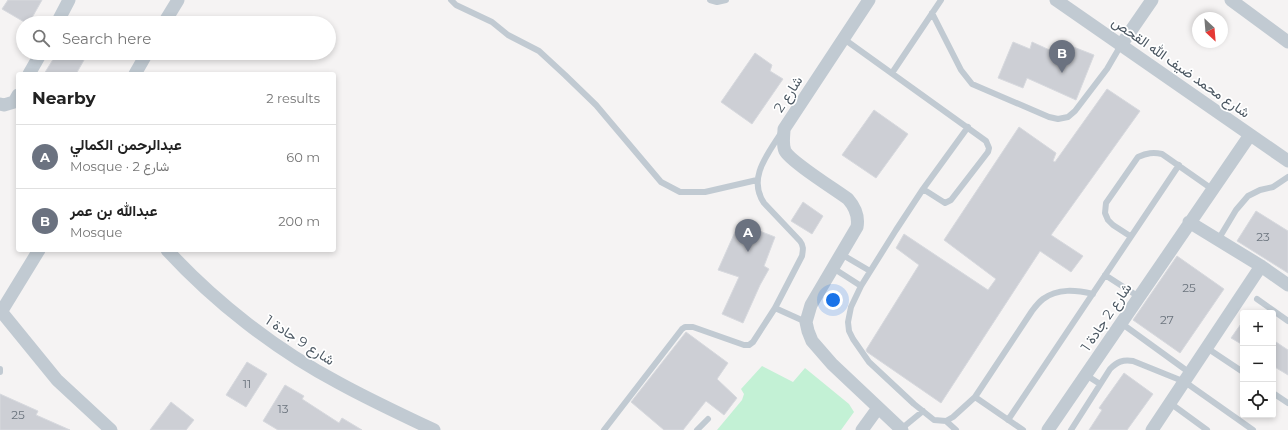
<!DOCTYPE html>
<meta charset="utf-8">
<style>
:root{--surface:#fff;--page:#f6f6f6;--text:#222;--muted:#767676;--line:#e0e0e0;--accent:#1a73e8}
body{margin:0;font-family:Montserrat,Vazirmatn,sans-serif;background:var(--page);color:var(--text)}
.controls{position:absolute;right:12px;bottom:12px;display:grid;overflow:hidden;border-radius:4px;box-shadow:0 2px 6px #0003}
.controls button{width:36px;height:36px;display:grid;place-items:center;padding:0;border:0;border-bottom:1px solid var(--line);background:var(--surface);color:var(--text);font:20px sans-serif}
.compass{position:absolute;left:1192px;top:12px;width:36px;height:36px;border-radius:50%;background:var(--surface);box-shadow:0 2px 6px #0003;rotate:154deg}
.you{position:absolute;left:833px;top:300px;width:14px;height:14px;margin:-10px;border:3px solid #fff;border-radius:50%;background:#1a73e8;box-shadow:0 0 0 6px #1a73e833}
.badge{display:grid;place-items:center;width:26px;height:26px;border-radius:50%;background:var(--accent);color:#fff;font-size:13px;font-weight:700}
.pin{position:absolute;translate:-50% -33px;filter:drop-shadow(0 1px 2px #0008)}
.pin::after{content:'';position:absolute;top:21px;width:14px;height:12px;background:inherit;clip-path:polygon(0 0,100% 0,50% 100%)}
.list{margin:0;padding:0;list-style:none}
h2{display:flex;justify-content:space-between;align-items:center;height:52px;margin:0;padding:0 16px;font-size:17px}
h2 small{font-size:13px;font-weight:400;color:var(--muted)}
.list li{display:grid;grid-template-columns:26px 1fr auto;gap:12px;align-items:center;box-sizing:border-box;height:64px;padding:0 16px;border-top:1px solid var(--line)}
.list b{display:block;font-size:15px;white-space:nowrap}
.list p{margin:0;font-size:13px;white-space:nowrap;color:var(--muted)}
.list em{font-size:13px;font-style:normal;color:var(--muted)}
.icon{flex:none;width:22px;height:22px;fill:none;stroke:currentColor;stroke-width:2;stroke-linecap:round;stroke-linejoin:round}
.map{position:relative;flex:none;width:1288px;height:430px;overflow:hidden}
.search{position:absolute;background:var(--surface);box-shadow:0 2px 6px #0003;left:16px;top:16px;width:320px;height:44px;display:flex;align-items:center;gap:10px;box-sizing:border-box;padding:0 14px;border-radius:22px;color:var(--muted);font-size:15px}
.panel{position:absolute;background:var(--surface);box-shadow:0 2px 6px #0003;left:16px;top:72px;width:320px;height:180px;border-radius:4px}
.map>svg:first-child{display:block}
.green{fill:#c3f1d5}
.building{fill:#cdcfd5;stroke:#d7d9de}
.lines{fill:none;stroke-linecap:round;stroke-linejoin:round}
.lane{stroke:#c1cad2;stroke-width:6}
.street{stroke:#c1cad2;stroke-width:13}
.labels{text-anchor:middle;stroke-width:3.5;stroke-linejoin:round;paint-order:stroke}
.number-label{font-size:12px;fill:#6b747e}
.street-label{font-size:14px;fill:#4a5661;stroke:#fff}
</style>
<div class="map">
<svg width="1288" height="430" viewBox="0 0 1288 430">
<rect width="100%" height="100%" fill="#f5f3f3"/>
<path class="green" d="M 762,366 L 793,382 L 805,368 L 849,404 L 854,412 L 841,430 L 717,430 L 742,400 L 744,394 L 741,389 Z"/>
<path class="building" d="M 8,0 L 42,0 L 29,23 L 26,23 L 2,9 Z
M 1058,41 L 1094,55 L 1076,100 L 1027,78 L 1023,88 L 998,78 L 1013,42 L 1030,49 L 1032,42 L 1054,52 Z
M 57,53 L 88,53 L 76,74 L 44,74 Z
M 755,53 L 772,65 L 770,71 L 783,79 L 752,124 L 721,102 Z
M 1107,89 L 1140,111 L 1051,235 L 1083,256 L 1071,272 L 1040,251 L 941,403 L 867,352 L 866,350 L 919,265 L 896,248 L 904,234 L 988,290 L 996,279 L 944,240 L 1019,127 L 1056,153 L 1053,161 L 1055,162 Z
M 874,110 L 908,134 L 876,178 L 842,155 Z
M 803,202 L 823,216 L 812,234 L 791,221 Z
M 1256,211 L 1288,231 L 1288,273 L 1237,241 Z
M 739,223 L 775,237 L 764,266 L 769,269 L 760,285 L 743,323 L 722,314 L 739,277 L 718,270 Z
M 1177,256 L 1224,289 L 1180,353 L 1133,320 Z
M 1243,321 L 1243,345 L 1231,338 Z
M 686,332 L 728,363 L 717,379 L 737,398 L 724,415 L 706,401 L 683,430 L 664,430 L 631,402 Z
M 1273,340 L 1288,350 L 1288,375 L 1273,366 Z
M 247,362 L 267,374 L 246,407 L 226,395 Z
M 1124,373 L 1153,394 L 1127,430 L 1089,430 L 1102,410 L 1099,408 Z
M 285,385 L 304,396 L 302,399 L 339,423 L 342,418 L 362,430 L 278,430 L 263,421 Z
M 0,394 L 38,411 L 36,415 L 70,430 L 0,430 Z
M 171,402 L 194,420 L 186,430 L 150,430 Z"/>
<g class="lines">
<path class="lane" d="M 451,0 L 456,5 L 492,22 L 508,35 L 539,51 L 565,75 L 596,105 L 661,182 L 680,192 L 705,192 L 757,180
M 710,0 L 717,2 L 726,0
M 932,13 L 961,70 L 972,84 L 1049,117 L 1058,119 L 1068,117 L 1075,111 L 1107,69 L 1121,45
M 844,39 L 986,141 L 989,148 L 988,152 L 951,200 L 945,203 L 923,189
M 892,73 L 941,0
M 968,127 L 923,189 L 896,230 L 861,286 L 851,307 L 848,322 L 849,331 L 853,339 L 869,362 L 914,404 L 934,420 L 946,421 L 953,417 L 975,397 L 1032,311 C 1035,307 1039,302 1043,299 C 1058,288 1076,290 1093,294
M 1130,236 L 1113,225 L 1108,220 L 1105,213 L 1106,203 L 1138,157 C 1147,153 1153,152 1162,154 L 1212,189
M 1218,240 L 1236,210 L 1248,196 L 1260,190 L 1273,187 L 1288,177
M 841,254 L 870,271
M 833,268 L 861,286
M 1105,275 L 1139,297
M 1257,299 L 1288,321
M 775,308 L 806,322
M 1121,323 L 1190,373
M 1207,348 L 1243,372
M 0,369 L 0,372
M 1086,375 L 1100,384
M 1273,393 L 1288,403
M 975,397 L 1023,430
M 1170,403 L 1207,430
M 1008,420 L 1179,165
M 946,421 L 956,430
M 901,429 L 923,411
M 604,430 L 682,329 L 685,327 L 693,327 L 744,345 L 749,345 L 753,342 L 775,308 L 802,256 C 803,250 804,246 800,241 L 764,203 C 747,178 768,154 781,133
M 697,430 L 708,419
M 1071,430 L 1110,369 C 1117,362 1123,359 1133,361 L 1185,382 L 1253,430"/>
<path class="street" d="M 869,0 L 784,129 C 784,136 782,144 785,151 C 791,162 836,190 848,199 C 855,207 859,216 857,227 L 811,305 L 806,322 L 808,331 L 812,341 L 832,364 L 902,430
M 1056,0 L 1288,161
M 1231,0 L 1288,42
M 57,23 L 69,0
M 164,23 L 178,0
M 1121,45 L 1152,0
M 29,74 L 41,53
M 135,74 L 147,53
M 0,104 L 4,105 L 14,102 L 18,95
M 1189,222 L 1261,266 L 1288,285
M 167,250 C 215,302 276,350 339,383 C 370,400 402,415 434,430
M 0,310 L 57,380 L 111,430
M 1,312 L 39,250
M 862,430 L 878,408
M 1048,430 L 1250,135
M 1152,430 L 1261,266"/>
</g>
<g class="labels">
<g class="number-label">
<text x="1263" y="241">23</text>
<text x="1189" y="292">25</text>
<text x="1167" y="324">27</text>
<text x="247" y="388">11</text>
<text x="283" y="413">13</text>
<text x="18" y="419">25</text>
</g>
<g class="street-label">
<text transform="translate(1181 67) rotate(35)" y="5">شارع محمد ضيف الله القحص</text>
<text transform="translate(788 94) rotate(-57)" y="5">شارع 2</text>
<text transform="translate(1106 317) rotate(-56)" y="5">شارع 2 جادة 1</text>
<text transform="translate(300 340) rotate(33)" y="5">شارع 9 جادة 1</text>
</g>
</g>
</svg>
<div class="controls">
<button>+</button>
<button>−</button>
<button><svg class="icon" aria-label="locate" viewBox="0 0 24 24"><circle cx="12" cy="12" r="6"/><path d="M12 2v4M12 18v4M2 12h4M18 12h4"/></svg></button>
</div>
<svg class="compass" viewBox="-18 -18 36 36"><path d="M0-13l5 13h-10z" fill="#e53935"/><path d="M0 13l5-13h-10z" fill="#767676"/></svg>
<div class="you"></div>
<div class="pin badge" style="left:748px;top:252px;background:#6b7280">A</div>
<div class="pin badge" style="left:1062px;top:73px;background:#6b7280">B</div>
<div class="search"><svg class="icon" aria-label="search" viewBox="0 0 24 24"><circle cx="10" cy="10" r="6"/><path d="M15 15l6 6"/></svg>Search here</div>
<section class="panel">
<h2>Nearby<small>2 results</small></h2>
<ul class="list">
<li><span class="badge" style="background:#6b7280">A</span><div><b>عبدالرحمن الكمالي</b><p>Mosque · شارع 2</p></div><em>60 m</em></li>
<li><span class="badge" style="background:#6b7280">B</span><div><b>عبدالله بن عمر</b><p>Mosque</p></div><em>200 m</em></li>
</ul>
</section>
</div>
